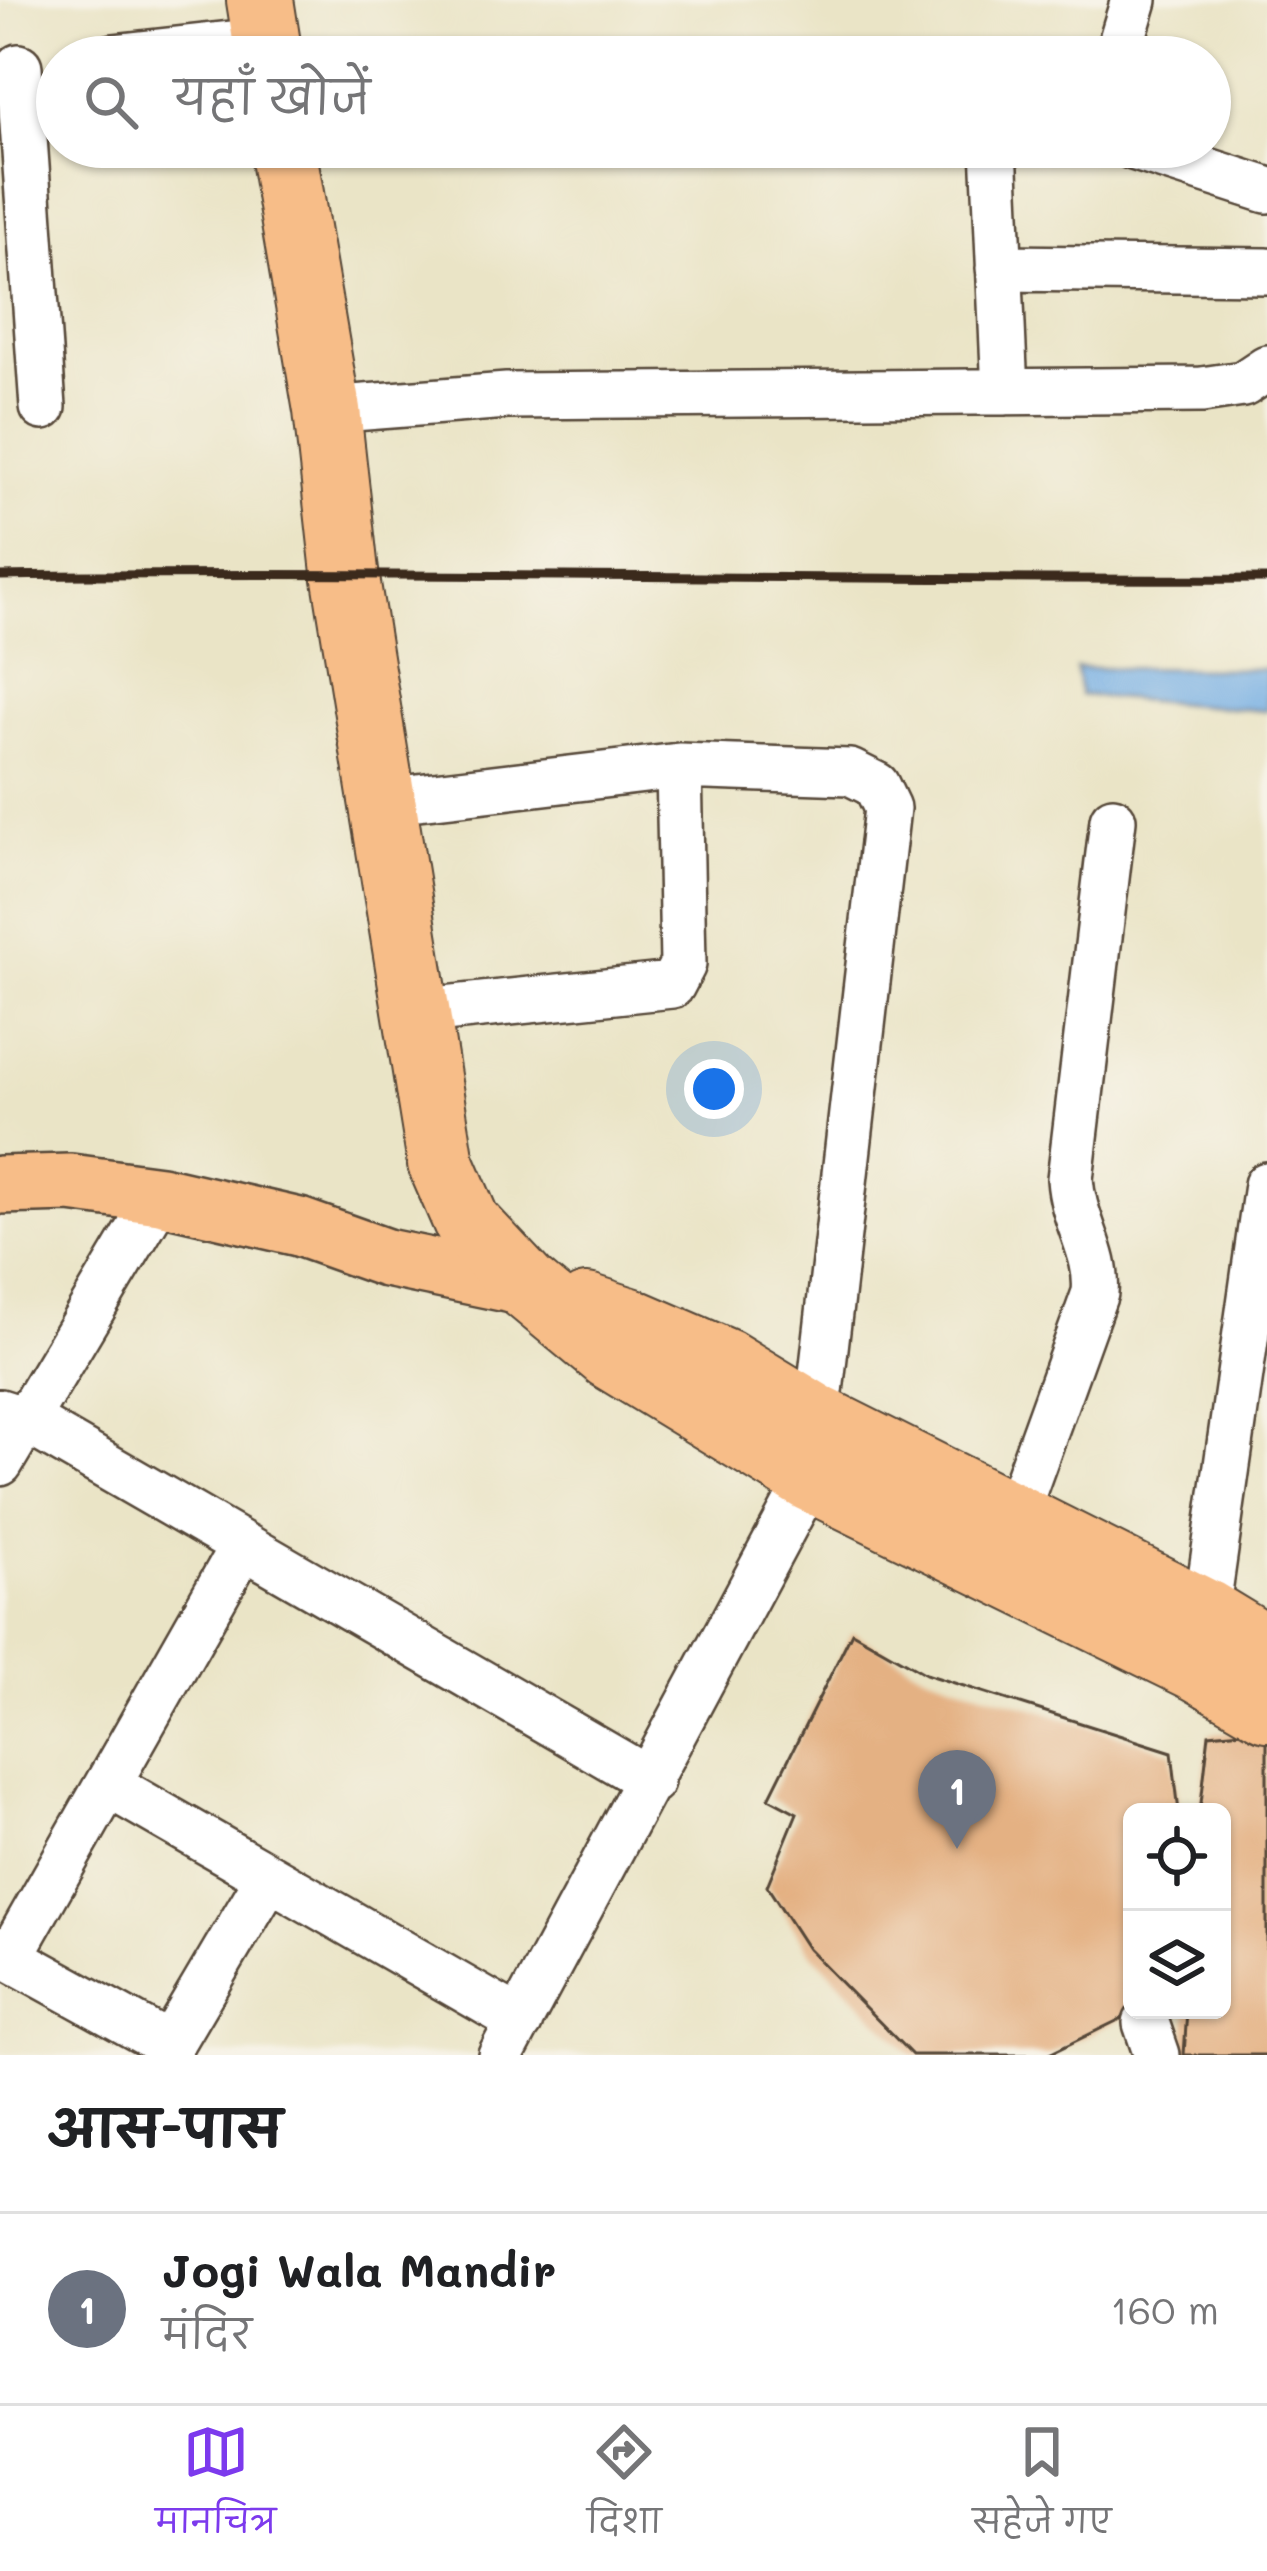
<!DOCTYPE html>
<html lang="hi">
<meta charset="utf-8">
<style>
:root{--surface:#fff;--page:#f2f2f2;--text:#202124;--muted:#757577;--line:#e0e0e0;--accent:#7c3aed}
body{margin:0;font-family:Mali,"Playpen Sans Deva",sans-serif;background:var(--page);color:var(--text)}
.controls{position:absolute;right:36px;bottom:36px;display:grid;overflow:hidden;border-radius:18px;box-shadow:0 3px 9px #0004}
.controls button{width:108px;height:108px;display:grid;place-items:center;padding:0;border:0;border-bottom:3px solid var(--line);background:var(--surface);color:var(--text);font:60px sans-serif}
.you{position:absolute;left:714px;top:1089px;width:42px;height:42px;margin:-30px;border:9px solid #fff;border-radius:50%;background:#1a73e8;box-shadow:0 0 0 18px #1a73e833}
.badge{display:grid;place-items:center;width:78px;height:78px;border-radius:50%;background:var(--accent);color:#fff;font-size:39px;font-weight:700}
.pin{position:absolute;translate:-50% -99px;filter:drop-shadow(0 3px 6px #0008)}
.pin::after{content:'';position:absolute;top:63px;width:42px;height:36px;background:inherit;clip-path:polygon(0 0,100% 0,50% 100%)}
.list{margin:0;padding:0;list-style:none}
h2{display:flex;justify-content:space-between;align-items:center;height:156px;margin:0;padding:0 48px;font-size:51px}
h2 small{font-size:39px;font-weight:400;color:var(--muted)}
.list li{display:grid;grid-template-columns:78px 1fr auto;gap:36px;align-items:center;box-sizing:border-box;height:192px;padding:0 48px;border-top:3px solid var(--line)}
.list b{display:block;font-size:45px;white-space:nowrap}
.list p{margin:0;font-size:39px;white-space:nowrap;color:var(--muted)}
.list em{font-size:39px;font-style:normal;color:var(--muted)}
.icon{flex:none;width:66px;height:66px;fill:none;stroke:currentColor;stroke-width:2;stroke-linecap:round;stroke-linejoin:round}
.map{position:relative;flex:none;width:1267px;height:2055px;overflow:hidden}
.search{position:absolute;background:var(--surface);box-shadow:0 3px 9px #0004;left:36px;right:36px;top:36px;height:132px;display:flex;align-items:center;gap:30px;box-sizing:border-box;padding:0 42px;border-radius:66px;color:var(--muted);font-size:45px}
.sheet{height:348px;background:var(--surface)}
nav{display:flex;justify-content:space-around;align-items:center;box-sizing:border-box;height:168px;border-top:3px solid var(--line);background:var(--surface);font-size:33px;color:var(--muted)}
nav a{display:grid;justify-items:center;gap:6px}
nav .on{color:var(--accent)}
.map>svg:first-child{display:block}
.water{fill:#73ade3;stroke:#576c80;stroke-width:3}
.building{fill:#e4b183}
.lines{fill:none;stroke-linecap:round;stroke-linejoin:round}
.minor-casing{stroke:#554637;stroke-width:50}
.major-casing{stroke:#554637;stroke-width:62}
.highway-casing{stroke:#554637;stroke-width:70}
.minor{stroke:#fff;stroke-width:45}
.major{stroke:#f7bd88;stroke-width:57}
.highway{stroke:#f7bd88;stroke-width:66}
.rail{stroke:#3b2a1e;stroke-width:9}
</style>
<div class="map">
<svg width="1267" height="2055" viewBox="0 0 1267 2055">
<rect width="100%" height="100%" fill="#f7f3e8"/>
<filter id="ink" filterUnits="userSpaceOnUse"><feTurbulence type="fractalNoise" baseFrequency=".00833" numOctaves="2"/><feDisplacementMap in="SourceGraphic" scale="24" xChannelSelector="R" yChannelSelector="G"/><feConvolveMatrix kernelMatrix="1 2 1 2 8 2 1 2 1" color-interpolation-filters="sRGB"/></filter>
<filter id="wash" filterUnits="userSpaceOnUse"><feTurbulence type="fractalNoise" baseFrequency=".004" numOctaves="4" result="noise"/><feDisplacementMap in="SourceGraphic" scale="48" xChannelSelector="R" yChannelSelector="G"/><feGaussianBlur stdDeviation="2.7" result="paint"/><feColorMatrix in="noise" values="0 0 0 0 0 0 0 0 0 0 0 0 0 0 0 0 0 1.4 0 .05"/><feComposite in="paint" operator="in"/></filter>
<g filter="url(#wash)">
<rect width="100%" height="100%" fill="#eae4c6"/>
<path class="water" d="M 1076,668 L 1267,669 L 1267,711 L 1080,695 Z"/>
<g id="blocks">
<path class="building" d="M 852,1632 L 926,1674 L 1172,1752 L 1179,1812 L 1132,1812 L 1132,2010 L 1139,2010 L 1047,2055 L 912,2055 L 808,1949 L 767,1886 L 797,1813 L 769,1798 Z
M 1267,1729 L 1267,2055 L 1184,2055 L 1187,2010 L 1222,2010 L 1222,1812 L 1200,1812 L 1209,1734 Z"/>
</g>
</g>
<g filter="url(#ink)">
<use href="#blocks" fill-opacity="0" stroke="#554637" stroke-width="3"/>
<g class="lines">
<g class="minor-casing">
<path id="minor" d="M 113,57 L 267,40
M 1117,57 L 1134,0
M 19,67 L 43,407
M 994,147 L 1005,392
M 1133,147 L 1267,190
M 999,268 L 1267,271
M 327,410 L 507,396 L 1202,390 L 1243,384 L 1267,368
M 384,801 L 679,766 L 850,772 L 876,785 L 887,808 L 817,1418
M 416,1012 L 672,985 L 683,964 L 679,766
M 0,1412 L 28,1421 L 651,1781
M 0,1463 L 160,1195
M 1014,1517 L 1095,1293 C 1099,1253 1073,1222 1070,1179 L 1113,820
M 1206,1613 L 1267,1185
M 109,1785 L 520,2021
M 0,1952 L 169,2045
M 9,1958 L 243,1546
M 1146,2023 L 1157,2055
M 164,2055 L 269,1877
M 501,2055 L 810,1478"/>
</g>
<g class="major-casing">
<path id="major" d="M 0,1185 L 70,1183 L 160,1195 L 299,1227 L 386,1258 L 527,1287"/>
</g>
<g class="highway-casing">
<path id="highway" d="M 260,0 L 269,57
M 282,147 L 327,410 L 345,572 L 441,1163 L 467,1223 L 527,1287 L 610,1356 L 810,1478 L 1198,1668 L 1267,1708
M 587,1307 L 630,1321 L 725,1362 L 817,1418 L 1206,1613 L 1267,1650"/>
</g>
<use href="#minor" class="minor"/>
<use href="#major" class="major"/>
<use href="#highway" class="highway"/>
<path class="rail" d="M 0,576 C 422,571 845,581 1267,579"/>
</g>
</g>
</svg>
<div class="controls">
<button><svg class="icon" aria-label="locate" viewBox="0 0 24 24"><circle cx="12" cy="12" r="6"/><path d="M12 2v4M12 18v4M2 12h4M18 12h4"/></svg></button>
<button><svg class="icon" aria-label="layers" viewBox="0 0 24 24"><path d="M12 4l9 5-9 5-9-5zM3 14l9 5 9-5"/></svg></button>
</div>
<div class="you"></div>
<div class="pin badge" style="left:957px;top:1849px;background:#6b7280">1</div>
<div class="search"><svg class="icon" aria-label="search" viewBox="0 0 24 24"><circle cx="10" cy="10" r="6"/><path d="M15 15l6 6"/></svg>यहाँ खोजें</div>
</div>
<section class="sheet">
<h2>आस-पास<small></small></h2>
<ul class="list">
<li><span class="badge" style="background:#6b7280">1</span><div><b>Jogi Wala Mandir</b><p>मंदिर</p></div><em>160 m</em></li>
</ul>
</section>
<nav>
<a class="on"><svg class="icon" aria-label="map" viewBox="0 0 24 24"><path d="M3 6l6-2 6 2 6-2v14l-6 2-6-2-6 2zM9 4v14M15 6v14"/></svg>मानचित्र</a>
<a><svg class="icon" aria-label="directions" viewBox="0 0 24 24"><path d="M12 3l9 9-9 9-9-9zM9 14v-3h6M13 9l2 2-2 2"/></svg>दिशा</a>
<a><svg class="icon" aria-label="saved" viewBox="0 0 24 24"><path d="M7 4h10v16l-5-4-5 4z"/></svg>सहेजे गए</a>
</nav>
